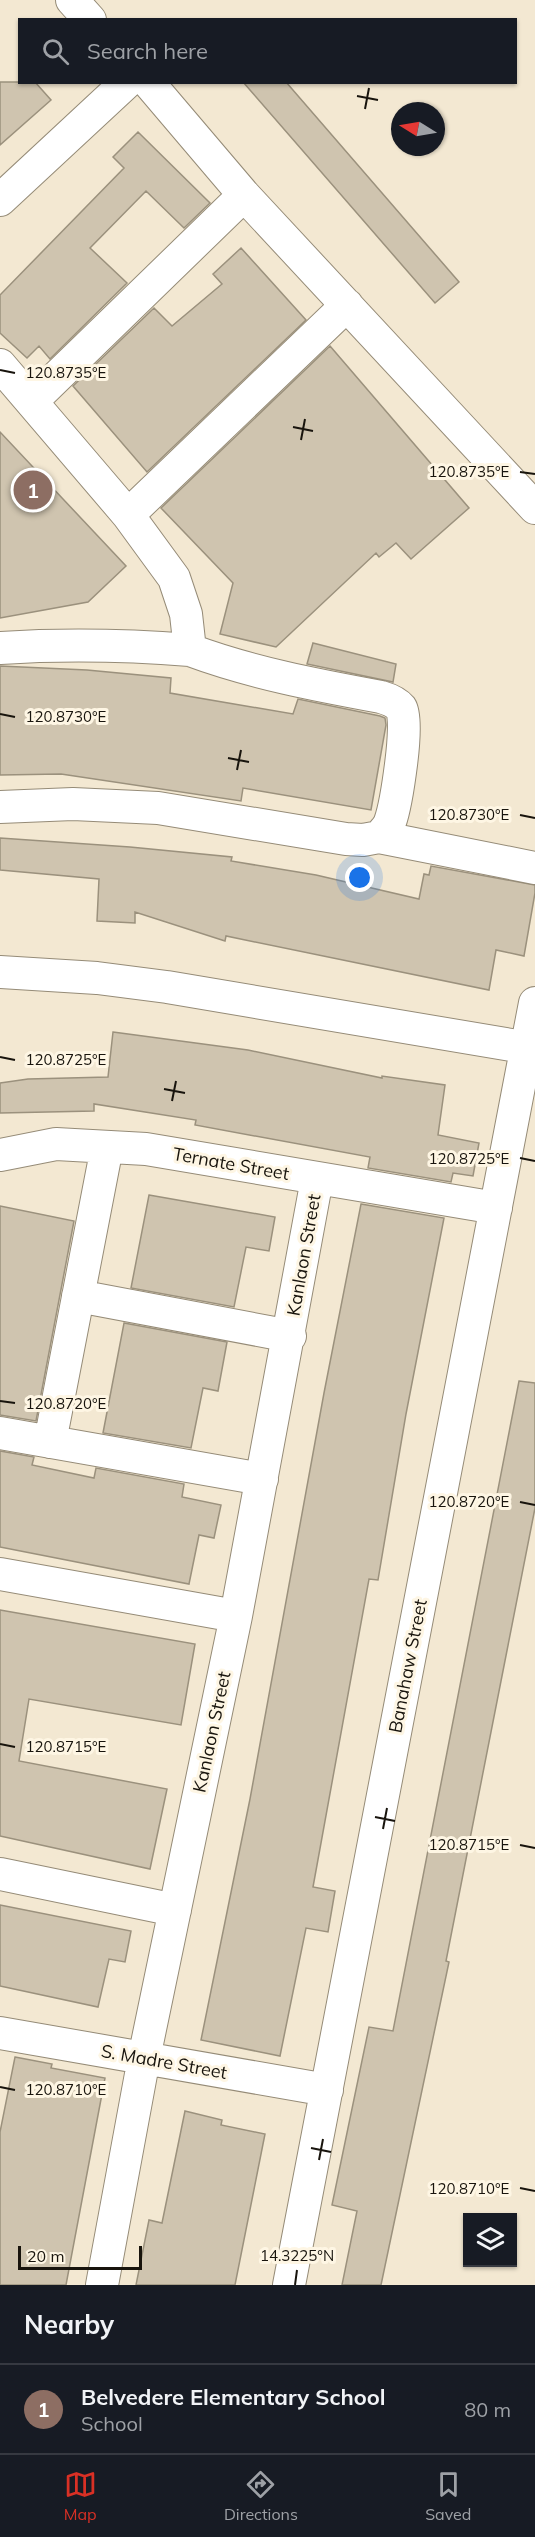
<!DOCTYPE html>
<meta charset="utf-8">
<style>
:root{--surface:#171b24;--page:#20242c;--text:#f1f3f6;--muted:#9ea1a6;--line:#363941;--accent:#d93025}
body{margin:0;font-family:Mulish,sans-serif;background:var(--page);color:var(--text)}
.controls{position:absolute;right:18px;bottom:18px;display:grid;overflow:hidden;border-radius:0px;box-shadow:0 2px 4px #0004}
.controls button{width:54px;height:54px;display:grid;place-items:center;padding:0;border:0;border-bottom:2px solid var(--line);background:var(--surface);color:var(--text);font:30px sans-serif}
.compass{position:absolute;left:391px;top:102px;width:54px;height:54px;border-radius:50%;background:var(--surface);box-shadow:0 2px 4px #0004;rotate:281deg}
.scale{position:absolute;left:18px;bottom:15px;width:124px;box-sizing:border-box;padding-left:6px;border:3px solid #18140d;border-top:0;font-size:16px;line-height:21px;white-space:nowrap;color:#18140d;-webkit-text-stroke:4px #fef6e4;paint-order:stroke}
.you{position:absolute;left:360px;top:878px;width:21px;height:21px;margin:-15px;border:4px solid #fff;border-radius:50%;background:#1a73e8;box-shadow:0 0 0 9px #1a73e833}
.badge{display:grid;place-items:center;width:39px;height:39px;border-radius:50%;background:var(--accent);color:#fff;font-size:20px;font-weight:700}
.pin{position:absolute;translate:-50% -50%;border:3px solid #fff;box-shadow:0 2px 6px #0006}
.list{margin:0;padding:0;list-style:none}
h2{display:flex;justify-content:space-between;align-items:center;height:78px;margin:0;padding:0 24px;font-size:26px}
h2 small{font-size:20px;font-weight:400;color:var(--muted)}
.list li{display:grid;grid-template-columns:39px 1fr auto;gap:18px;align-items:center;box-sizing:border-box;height:90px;padding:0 24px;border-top:2px solid var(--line)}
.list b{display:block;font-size:22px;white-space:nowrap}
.list p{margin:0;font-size:20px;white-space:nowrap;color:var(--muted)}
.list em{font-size:20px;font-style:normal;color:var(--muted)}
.icon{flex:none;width:33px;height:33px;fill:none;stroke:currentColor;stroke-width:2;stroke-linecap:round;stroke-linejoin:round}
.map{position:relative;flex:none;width:535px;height:2285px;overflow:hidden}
.search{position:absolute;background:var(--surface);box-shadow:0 2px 4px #0004;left:18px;right:18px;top:18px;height:66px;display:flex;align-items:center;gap:15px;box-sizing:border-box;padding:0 21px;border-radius:0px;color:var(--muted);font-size:22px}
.sheet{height:168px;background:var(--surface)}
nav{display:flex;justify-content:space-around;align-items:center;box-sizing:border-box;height:84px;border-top:2px solid var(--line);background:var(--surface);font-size:16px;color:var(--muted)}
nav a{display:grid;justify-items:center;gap:3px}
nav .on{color:var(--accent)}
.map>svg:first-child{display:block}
.building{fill:#cfc4af;stroke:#9b917d;stroke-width:1.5}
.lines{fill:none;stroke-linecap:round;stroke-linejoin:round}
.minor-casing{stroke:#958b77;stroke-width:34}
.minor{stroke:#fff;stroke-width:32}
.ticks{fill:none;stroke:#18140d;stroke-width:2}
.labels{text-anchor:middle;stroke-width:6;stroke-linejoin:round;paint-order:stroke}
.street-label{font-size:18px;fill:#18140d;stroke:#fef6e4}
.ticks-label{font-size:15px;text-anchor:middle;fill:#18140d;stroke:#fef6e4;stroke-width:6;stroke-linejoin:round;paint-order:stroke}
</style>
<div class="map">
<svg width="535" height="2285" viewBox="0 0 535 2285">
<rect width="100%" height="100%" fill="#f3e8d2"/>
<path class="building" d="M 0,82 L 35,82 L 51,100 L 0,145 Z
M 243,82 L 286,82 L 459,282 L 435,303 Z
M 138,132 L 210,203 L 184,228 L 146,191 L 90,248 L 127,283 L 50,359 L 39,346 L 27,358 L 0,333 L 0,295 L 124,168 L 113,157 Z
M 241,248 L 306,320 L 147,472 L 73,386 L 154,308 L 172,326 L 222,284 L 213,274 Z
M 330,346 L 469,508 L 411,559 L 396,543 L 379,557 L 376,553 L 276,647 L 220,634 L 233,583 L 161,508 Z
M 0,432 L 126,566 L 88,602 L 0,618 Z
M 313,643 L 396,664 L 393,682 L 307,664 Z
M 0,666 L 87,670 L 171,678 L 170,693 L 293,714 L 298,699 L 380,716 L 385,718 L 386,725 L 371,810 L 243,788 L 241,801 L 61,774 L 0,775 Z
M 0,838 L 130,847 L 232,857 L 231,861 L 316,875 L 419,899 L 424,874 L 429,875 L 431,866 L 535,885 L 535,893 L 524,956 L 496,950 L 489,990 L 226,936 L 225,941 L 135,912 L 135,923 L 97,921 L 99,879 L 0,870 Z
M 113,1032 L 248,1050 L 382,1078 L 382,1076 L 445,1085 L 438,1135 L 479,1143 L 473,1176 L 453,1173 L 451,1182 L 368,1168 L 370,1157 L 195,1125 L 196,1120 L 94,1104 L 94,1111 L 0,1113 L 0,1083 L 28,1079 L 108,1077 Z
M 149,1195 L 275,1217 L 269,1251 L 246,1247 L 234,1307 L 131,1288 Z
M 361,1204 L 444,1218 L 406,1414 L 378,1580 L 369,1579 L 313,1887 L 335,1891 L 328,1932 L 306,1928 L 280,2056 L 201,2040 L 250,1799 L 324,1393 Z
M 0,1206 L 74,1221 L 36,1421 L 0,1415 Z
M 124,1323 L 227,1342 L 218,1391 L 203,1388 L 191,1448 L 103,1433 Z
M 519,1381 L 535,1383 L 535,1508 L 446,1961 L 449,1962 L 381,2285 L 342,2285 L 357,2211 L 332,2205 L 369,2027 L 393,2031 Z
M 0,1451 L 34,1457 L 32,1465 L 94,1478 L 96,1468 L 184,1484 L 182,1497 L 221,1505 L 214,1538 L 199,1535 L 189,1584 L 0,1547 Z
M 0,1610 L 195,1644 L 181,1725 L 29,1699 L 19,1761 L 167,1789 L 150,1869 L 0,1836 Z
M 0,1905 L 131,1931 L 125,1962 L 109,1959 L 98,2007 L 0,1986 Z
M 15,2057 L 52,2064 L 51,2068 L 105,2078 L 66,2285 L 0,2285 L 0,2132 Z
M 185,2111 L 222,2120 L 221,2125 L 265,2134 L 235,2285 L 136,2285 L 149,2220 L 162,2223 Z"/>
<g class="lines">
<g class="minor-casing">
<path id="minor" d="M 72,0 L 90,20
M 148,82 L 244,195 L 535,508
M 0,200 L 127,82
M 0,365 L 128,515 L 174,578 L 186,614 L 190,650 C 125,645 65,644 0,648
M 32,401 L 244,195
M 128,515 L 347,305
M 190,650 C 252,673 316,685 381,697 C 388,699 396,702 401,708 C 410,721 396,805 390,822 C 388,828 383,832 379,837
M 0,807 L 73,804 L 158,808 L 346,839 L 363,840 L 379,837 L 535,868
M 0,972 L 97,978 L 167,987 L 535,1049
M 0,1155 L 56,1144 L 146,1149 L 496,1208
M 78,1296 L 290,1336
M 0,1433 L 262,1479
M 50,1442 L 107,1147
M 0,1574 L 236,1616
M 0,1874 L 175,1910
M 0,2033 L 327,2090
M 102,2285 L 144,2058 L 236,1616 L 317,1179
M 289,2285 L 535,1003"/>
</g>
<use href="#minor" class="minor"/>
</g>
<path class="ticks" d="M 357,96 L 378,100M 365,109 L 369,88M 0,370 L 15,373M 293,427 L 313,431M 301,440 L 305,419M 520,472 L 535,474M 0,714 L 15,717M 228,758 L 249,762M 237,770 L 241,750M 520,815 L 535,818M 0,1057 L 15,1060M 164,1089 L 185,1093M 172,1101 L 176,1081M 520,1158 L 535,1161M 0,1401 L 15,1403M 520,1502 L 535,1505M 0,1744 L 15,1747M 375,1817 L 395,1821M 383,1829 L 387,1808M 520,1845 L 535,1848M 0,2087 L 15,2090M 311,2148 L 331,2152M 319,2160 L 323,2139M 520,2188 L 535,2191M 295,2285 L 297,2270"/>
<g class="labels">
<g class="street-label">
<text transform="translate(231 1164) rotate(10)" y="6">Ternate Street</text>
<text transform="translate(304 1255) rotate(-80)" y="6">Kanlaon Street</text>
<text transform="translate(408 1666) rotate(-79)" y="6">Banahaw Street</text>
<text transform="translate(212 1732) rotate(-78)" y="6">Kanlaon Street</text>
<text transform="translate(164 2062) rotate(10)" y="6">S. Madre Street</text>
</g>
</g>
<g class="ticks-label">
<text x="66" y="378">120.8735°E</text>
<text x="469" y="477">120.8735°E</text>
<text x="66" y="722">120.8730°E</text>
<text x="469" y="820">120.8730°E</text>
<text x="66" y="1065">120.8725°E</text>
<text x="469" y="1164">120.8725°E</text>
<text x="66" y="1409">120.8720°E</text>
<text x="469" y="1507">120.8720°E</text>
<text x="66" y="1752">120.8715°E</text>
<text x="469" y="1850">120.8715°E</text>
<text x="66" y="2095">120.8710°E</text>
<text x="469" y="2194">120.8710°E</text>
<text x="297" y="2261">14.3225°N</text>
</g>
</svg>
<div class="controls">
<button><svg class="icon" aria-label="layers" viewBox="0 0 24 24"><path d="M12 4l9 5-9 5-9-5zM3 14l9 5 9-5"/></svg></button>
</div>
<svg class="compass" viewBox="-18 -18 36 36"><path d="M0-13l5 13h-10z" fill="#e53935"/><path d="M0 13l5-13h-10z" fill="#9ea1a6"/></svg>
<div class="scale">20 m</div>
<div class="you"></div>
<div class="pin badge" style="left:33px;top:490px;background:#8d6e63">1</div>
<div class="search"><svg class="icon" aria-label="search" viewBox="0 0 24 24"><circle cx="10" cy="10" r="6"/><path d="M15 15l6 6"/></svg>Search here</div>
</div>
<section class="sheet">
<h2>Nearby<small></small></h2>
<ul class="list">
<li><span class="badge" style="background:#8d6e63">1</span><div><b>Belvedere Elementary School</b><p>School</p></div><em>80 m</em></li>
</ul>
</section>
<nav>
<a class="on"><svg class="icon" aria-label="map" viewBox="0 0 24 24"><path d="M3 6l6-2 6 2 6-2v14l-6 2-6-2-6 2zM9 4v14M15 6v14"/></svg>Map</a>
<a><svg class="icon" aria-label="directions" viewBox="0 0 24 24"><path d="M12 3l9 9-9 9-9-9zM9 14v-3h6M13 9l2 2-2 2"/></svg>Directions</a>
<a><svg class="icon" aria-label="saved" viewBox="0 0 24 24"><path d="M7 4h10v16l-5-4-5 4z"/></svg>Saved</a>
</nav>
